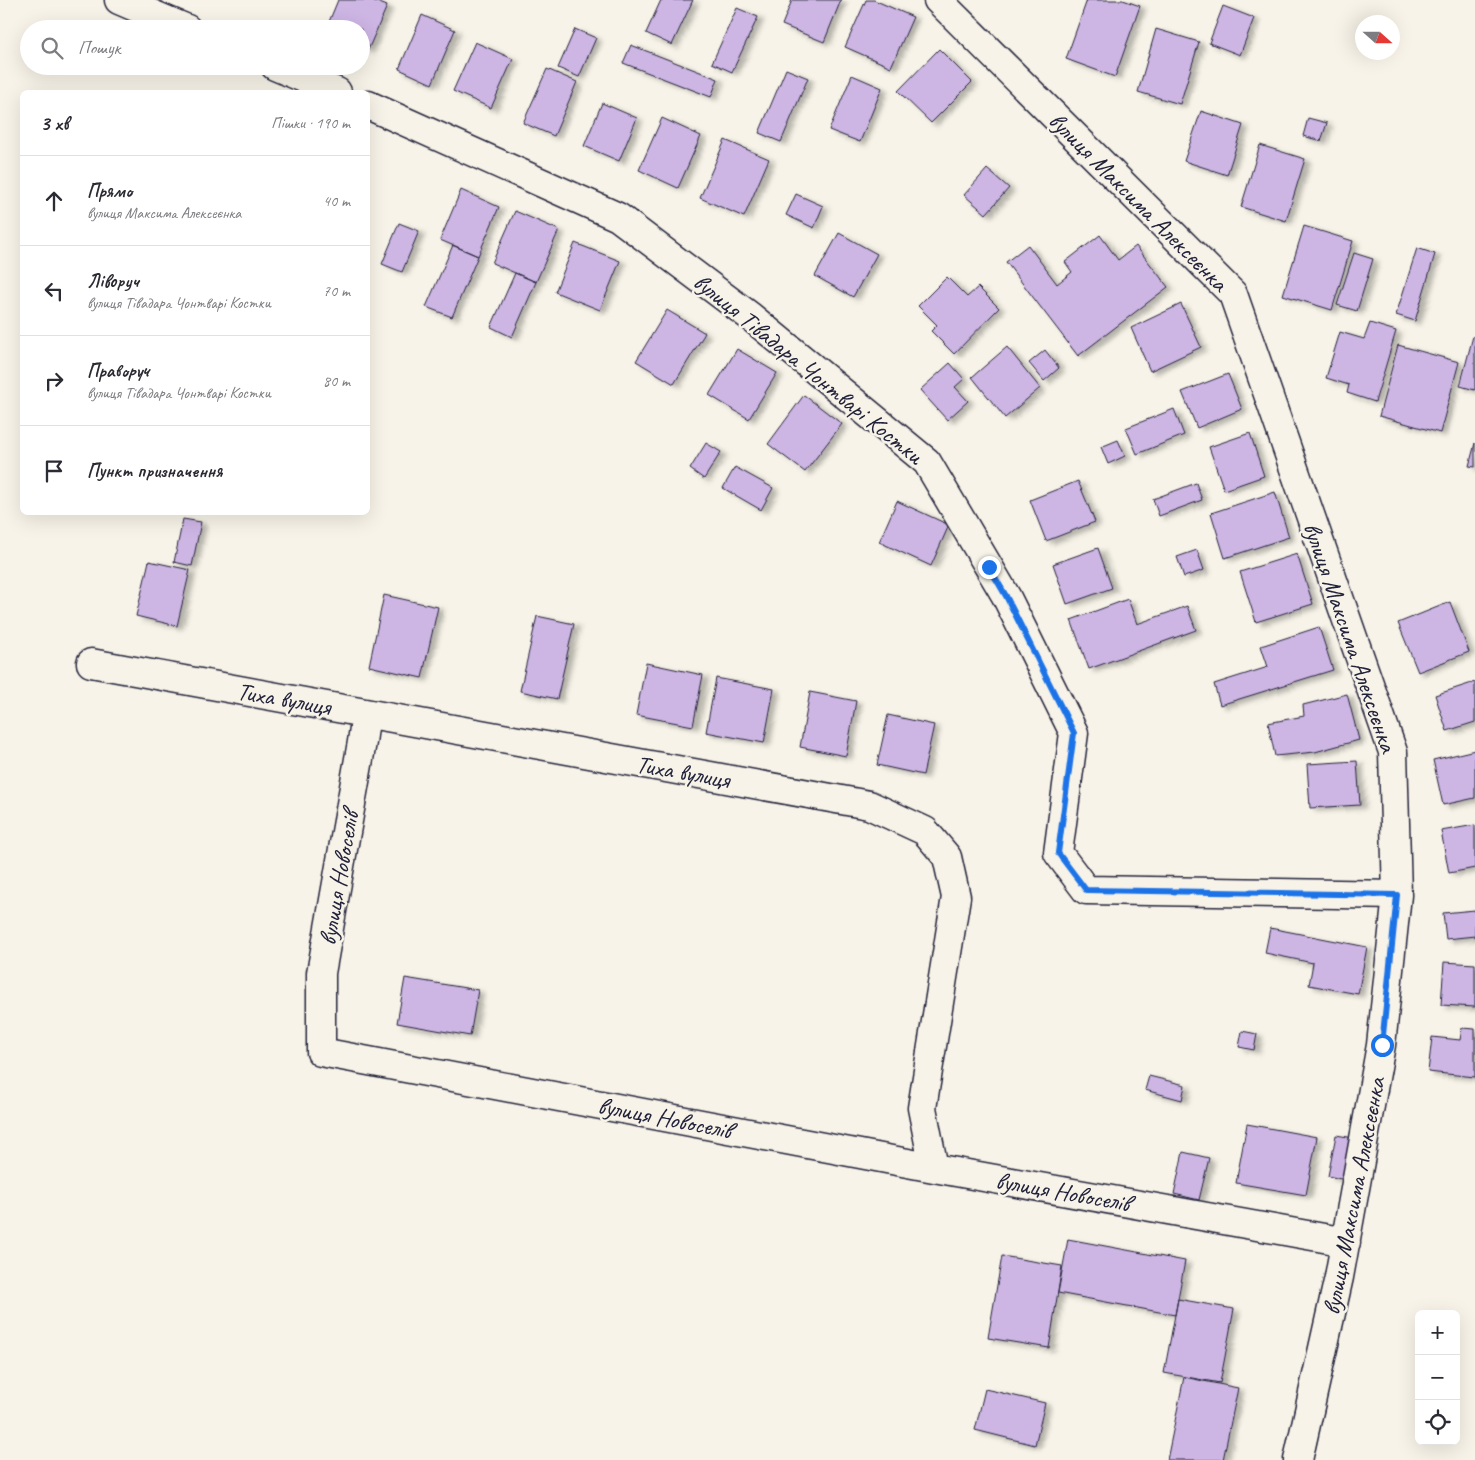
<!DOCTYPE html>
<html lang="uk">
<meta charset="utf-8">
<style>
:root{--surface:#fff;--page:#f7f7f7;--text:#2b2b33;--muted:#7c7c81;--line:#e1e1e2}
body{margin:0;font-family:Caveat,sans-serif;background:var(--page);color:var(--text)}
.controls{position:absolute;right:15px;bottom:15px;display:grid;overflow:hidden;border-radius:8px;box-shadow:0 5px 20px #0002}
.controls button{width:45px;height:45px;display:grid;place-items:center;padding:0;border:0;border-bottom:1px solid var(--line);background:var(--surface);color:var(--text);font:25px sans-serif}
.compass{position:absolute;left:1355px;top:15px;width:45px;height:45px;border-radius:50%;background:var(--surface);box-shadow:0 5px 20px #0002;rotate:111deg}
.stop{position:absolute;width:15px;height:15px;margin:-11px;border:4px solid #1a73e8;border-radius:50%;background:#fff}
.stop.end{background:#1a73e8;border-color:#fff;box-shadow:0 1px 5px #0008}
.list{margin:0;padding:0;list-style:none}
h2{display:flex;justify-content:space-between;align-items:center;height:65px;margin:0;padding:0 20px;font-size:21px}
h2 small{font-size:16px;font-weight:400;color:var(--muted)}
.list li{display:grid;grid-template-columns:32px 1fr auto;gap:15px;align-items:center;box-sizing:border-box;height:90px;padding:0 20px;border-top:1px solid var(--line)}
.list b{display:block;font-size:19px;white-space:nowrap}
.list p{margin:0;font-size:16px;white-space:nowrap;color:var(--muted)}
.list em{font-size:16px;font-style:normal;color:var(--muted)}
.icon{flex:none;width:28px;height:28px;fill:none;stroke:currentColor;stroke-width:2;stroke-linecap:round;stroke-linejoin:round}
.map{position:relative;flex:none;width:1475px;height:1460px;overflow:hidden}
.search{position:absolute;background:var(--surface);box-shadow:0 5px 20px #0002;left:20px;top:20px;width:350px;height:55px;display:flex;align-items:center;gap:12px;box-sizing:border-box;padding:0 18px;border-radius:28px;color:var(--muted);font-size:19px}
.panel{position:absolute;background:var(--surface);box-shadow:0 5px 20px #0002;left:20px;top:90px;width:350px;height:425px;border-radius:8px}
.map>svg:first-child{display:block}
.building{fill:#cdb5e4;stroke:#22223b;filter:url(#shadow)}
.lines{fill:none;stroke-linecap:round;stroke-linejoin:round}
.minor-casing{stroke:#22223b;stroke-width:31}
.minor{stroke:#f7f3e8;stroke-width:28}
.route{stroke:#1a73e8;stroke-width:6}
.labels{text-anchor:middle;stroke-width:5;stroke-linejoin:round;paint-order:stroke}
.street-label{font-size:25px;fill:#22223b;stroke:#f7f3e8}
</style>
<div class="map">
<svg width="1475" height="1460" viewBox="0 0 1475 1460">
<defs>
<filter id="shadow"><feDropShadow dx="5.5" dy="3" stdDeviation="2.5" flood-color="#0004"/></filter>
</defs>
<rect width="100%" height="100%" fill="#f7f3e8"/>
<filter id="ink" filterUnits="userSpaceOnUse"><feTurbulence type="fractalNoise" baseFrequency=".02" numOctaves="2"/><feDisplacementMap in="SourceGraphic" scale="10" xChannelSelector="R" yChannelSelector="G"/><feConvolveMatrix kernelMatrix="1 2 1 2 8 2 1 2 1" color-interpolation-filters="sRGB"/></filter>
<g filter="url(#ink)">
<path class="building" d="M 338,0 L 372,0 L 387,6 L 368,50 L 361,47 L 361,29 L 326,29 Z
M 661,0 L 693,0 L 672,45 L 646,33 Z
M 792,0 L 841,0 L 824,42 L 782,25 Z
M 866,0 L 874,0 L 913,17 L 891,67 L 845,47 Z
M 1087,0 L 1123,0 L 1140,6 L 1115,77 L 1066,59 Z
M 1223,6 L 1254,18 L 1240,55 L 1209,43 Z
M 737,8 L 758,17 L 732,72 L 712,63 Z
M 422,15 L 455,30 L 432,84 L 399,69 Z
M 575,29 L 596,38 L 579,77 L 558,68 Z
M 1156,29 L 1199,42 L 1180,104 L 1138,92 Z
M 475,42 L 513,59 L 491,108 L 453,91 Z
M 631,45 L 718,79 L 711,97 L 623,63 Z
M 939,49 L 972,82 L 931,123 L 898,91 Z
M 547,69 L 577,82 L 554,136 L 523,123 Z
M 786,69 L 808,78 L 781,142 L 759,133 Z
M 852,75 L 882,88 L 860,142 L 829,130 Z
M 602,103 L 637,118 L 619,161 L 584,146 Z
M 1201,111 L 1243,125 L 1227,175 L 1184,161 Z
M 662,118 L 701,136 L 678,188 L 639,170 Z
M 1308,118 L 1327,123 L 1321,141 L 1303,136 Z
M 725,140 L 769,159 L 744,217 L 700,198 Z
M 1260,145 L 1305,159 L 1286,221 L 1241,207 Z
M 987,169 L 1009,188 L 986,214 L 964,195 Z
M 461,190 L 499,207 L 478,256 L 440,240 Z
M 796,194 L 823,206 L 814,228 L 786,215 Z
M 515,211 L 559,230 L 536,282 L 492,263 Z
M 399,223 L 419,231 L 402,272 L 382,264 Z
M 1304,226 L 1353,241 L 1332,310 L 1283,295 Z
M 839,233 L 877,254 L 853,297 L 815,276 Z
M 1100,235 L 1118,260 L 1136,246 L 1168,287 L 1078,356 L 1006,262 L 1028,245 L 1057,284 L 1072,272 L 1065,262 Z
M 575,243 L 620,261 L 600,310 L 555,292 Z
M 453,245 L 478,256 L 452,317 L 426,307 Z
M 1417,248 L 1435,254 L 1415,321 L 1396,315 Z
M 1354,253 L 1373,259 L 1357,311 L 1337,305 Z
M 515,273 L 536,282 L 512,337 L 491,327 Z
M 947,277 L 967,297 L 978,287 L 999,308 L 954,354 L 931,331 L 937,325 L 918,306 Z
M 1181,304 L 1201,347 L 1150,371 L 1131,328 Z
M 667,310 L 705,333 L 674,384 L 636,361 Z
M 1370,323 L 1396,331 L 1375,402 L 1347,393 L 1349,385 L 1326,378 L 1340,332 L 1364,339 Z
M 1473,336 L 1475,337 L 1475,390 L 1460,386 Z
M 1398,345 L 1459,362 L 1440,433 L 1379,416 Z
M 1007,347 L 1040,388 L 1005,418 L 972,377 Z
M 737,349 L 777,373 L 749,419 L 709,395 Z
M 1045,350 L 1059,368 L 1044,381 L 1029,363 Z
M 950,363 L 964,379 L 955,387 L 968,401 L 947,420 L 920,390 Z
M 1228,374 L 1242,409 L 1197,428 L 1182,392 Z
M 804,395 L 842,424 L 805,472 L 768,444 Z
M 1174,409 L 1184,435 L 1137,454 L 1126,428 Z
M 1250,433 L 1264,476 L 1224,490 L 1209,447 Z
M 1118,440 L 1125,456 L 1108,464 L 1101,447 Z
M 706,443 L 721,452 L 704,479 L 690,469 Z
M 1475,443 L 1475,467 L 1469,466 Z
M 735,467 L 773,488 L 761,510 L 723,488 Z
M 1078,481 L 1095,522 L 1046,541 L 1030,500 Z
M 1196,483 L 1202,500 L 1159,516 L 1153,499 Z
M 1275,492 L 1289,537 L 1225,558 L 1211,513 Z
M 897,501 L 949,525 L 931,566 L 879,542 Z
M 183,519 L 201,522 L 192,566 L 174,562 Z
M 1098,548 L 1112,588 L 1067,604 L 1053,564 Z
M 1197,550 L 1204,570 L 1184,577 L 1177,557 Z
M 1297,554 L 1313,604 L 1256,622 L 1240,572 Z
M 149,561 L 190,570 L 177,626 L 136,616 Z
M 384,595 L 438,607 L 422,678 L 369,666 Z
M 1128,599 L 1137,624 L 1187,606 L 1196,630 L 1089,669 L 1071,620 Z
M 1450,602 L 1469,652 L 1418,672 L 1398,623 Z
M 537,616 L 574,624 L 557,699 L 520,691 Z
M 1319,627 L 1333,670 L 1220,705 L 1214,684 L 1268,667 L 1261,646 Z
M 646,663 L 703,675 L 693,726 L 636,715 Z
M 716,678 L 774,689 L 764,743 L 706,732 Z
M 1475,682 L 1475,722 L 1447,731 L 1435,695 Z
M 810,692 L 856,701 L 846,756 L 800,747 Z
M 1347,694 L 1359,740 L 1315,752 L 1275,756 L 1268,723 L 1304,716 L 1303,705 Z
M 888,715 L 934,725 L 923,775 L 877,765 Z
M 1475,750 L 1475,798 L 1443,805 L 1433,760 Z
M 1357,761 L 1360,805 L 1310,808 L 1307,764 Z
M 1475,825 L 1475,868 L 1449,873 L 1441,831 Z
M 1475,910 L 1475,936 L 1446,939 L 1443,913 Z
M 1270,928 L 1367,947 L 1358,994 L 1309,985 L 1313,963 L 1265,953 Z
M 1444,962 L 1475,964 L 1475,1007 L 1441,1005 Z
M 405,978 L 478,990 L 470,1036 L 397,1023 Z
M 1462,1028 L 1475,1029 L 1475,1077 L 1428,1072 L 1432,1037 L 1460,1040 Z
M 1242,1031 L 1257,1034 L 1254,1050 L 1239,1047 Z
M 1149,1076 L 1185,1085 L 1182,1100 L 1145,1090 Z
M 1247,1124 L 1317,1137 L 1306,1195 L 1236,1183 Z
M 1336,1135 L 1354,1138 L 1345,1180 L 1328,1176 Z
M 1183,1152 L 1209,1158 L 1199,1200 L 1174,1194 Z
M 1068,1239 L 1185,1261 L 1175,1315 L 1058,1293 Z
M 1002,1256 L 1062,1266 L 1049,1348 L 988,1338 Z
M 1178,1299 L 1234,1309 L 1220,1383 L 1164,1373 Z
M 1184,1377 L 1238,1388 L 1223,1460 L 1167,1460 Z
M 985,1389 L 1045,1403 L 1035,1445 L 975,1430 Z"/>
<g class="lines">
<g class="minor-casing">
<path id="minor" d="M 119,0 L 187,29
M 938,0 L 1233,294 L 1393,752 L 1397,895 L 1381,1045 L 1339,1277 L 1298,1460
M 275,66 L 337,92
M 368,105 L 618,217 L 751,317 L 927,462 L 1006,596 L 1074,733 L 1058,853 L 1086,890 L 1397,895
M 91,663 L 869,805 L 925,831 L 947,857 L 956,897 L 922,1108 L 934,1168
M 366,713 L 362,742 L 321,973 L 321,1052 L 934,1168 L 1346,1242"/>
</g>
<use href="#minor" class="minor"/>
</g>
</g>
<g class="lines" filter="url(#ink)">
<path class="route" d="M 989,567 L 1006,596 L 1074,733 L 1058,853 L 1086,890 L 1397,895 L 1382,1045"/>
</g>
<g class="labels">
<g class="street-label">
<text transform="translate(1139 201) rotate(45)" y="9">вулиця Максима Алексеєнка</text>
<text transform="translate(809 368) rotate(39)" y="9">вулиця Тівадара Чонтварі Костки</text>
<text transform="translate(1351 637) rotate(71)" y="9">вулиця Максима Алексеєнка</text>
<text transform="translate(284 698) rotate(10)" y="9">Тиха вулиця</text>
<text transform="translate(683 771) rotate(10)" y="9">Тиха вулиця</text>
<text transform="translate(338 878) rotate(-80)" y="9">вулиця Новоселів</text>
<text transform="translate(665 1117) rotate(11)" y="9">вулиця Новоселів</text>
<text transform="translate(1063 1191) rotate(10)" y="9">вулиця Новоселів</text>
<text transform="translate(1353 1196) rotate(-79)" y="9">вулиця Максима Алексеєнка</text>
</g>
</g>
</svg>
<div class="controls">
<button>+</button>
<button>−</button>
<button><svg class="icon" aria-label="locate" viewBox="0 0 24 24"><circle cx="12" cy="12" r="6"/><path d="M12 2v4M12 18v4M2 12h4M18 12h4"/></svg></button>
</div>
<svg class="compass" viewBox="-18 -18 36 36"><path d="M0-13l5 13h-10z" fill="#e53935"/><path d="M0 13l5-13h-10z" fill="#7c7c81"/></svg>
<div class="stop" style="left:1382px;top:1045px"></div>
<div class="stop end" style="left:989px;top:567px"></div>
<div class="search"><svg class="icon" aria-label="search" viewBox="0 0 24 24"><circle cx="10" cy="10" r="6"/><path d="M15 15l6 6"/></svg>Пошук</div>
<section class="panel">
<h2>3 хв<small>Пішки · 190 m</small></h2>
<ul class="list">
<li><svg class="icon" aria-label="ahead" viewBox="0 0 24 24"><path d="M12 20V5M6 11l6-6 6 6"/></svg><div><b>Прямо</b><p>вулиця Максима Алексеєнка</p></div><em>40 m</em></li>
<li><svg class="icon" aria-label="left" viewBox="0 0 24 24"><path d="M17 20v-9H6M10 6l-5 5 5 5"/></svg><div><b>Ліворуч</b><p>вулиця Тівадара Чонтварі Костки</p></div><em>70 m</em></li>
<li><svg class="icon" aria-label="right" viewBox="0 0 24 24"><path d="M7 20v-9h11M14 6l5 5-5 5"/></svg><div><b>Праворуч</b><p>вулиця Тівадара Чонтварі Костки</p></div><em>80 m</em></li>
<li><svg class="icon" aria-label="arrive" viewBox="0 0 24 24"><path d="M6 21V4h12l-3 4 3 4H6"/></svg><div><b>Пункт призначення</b></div></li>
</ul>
</section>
</div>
